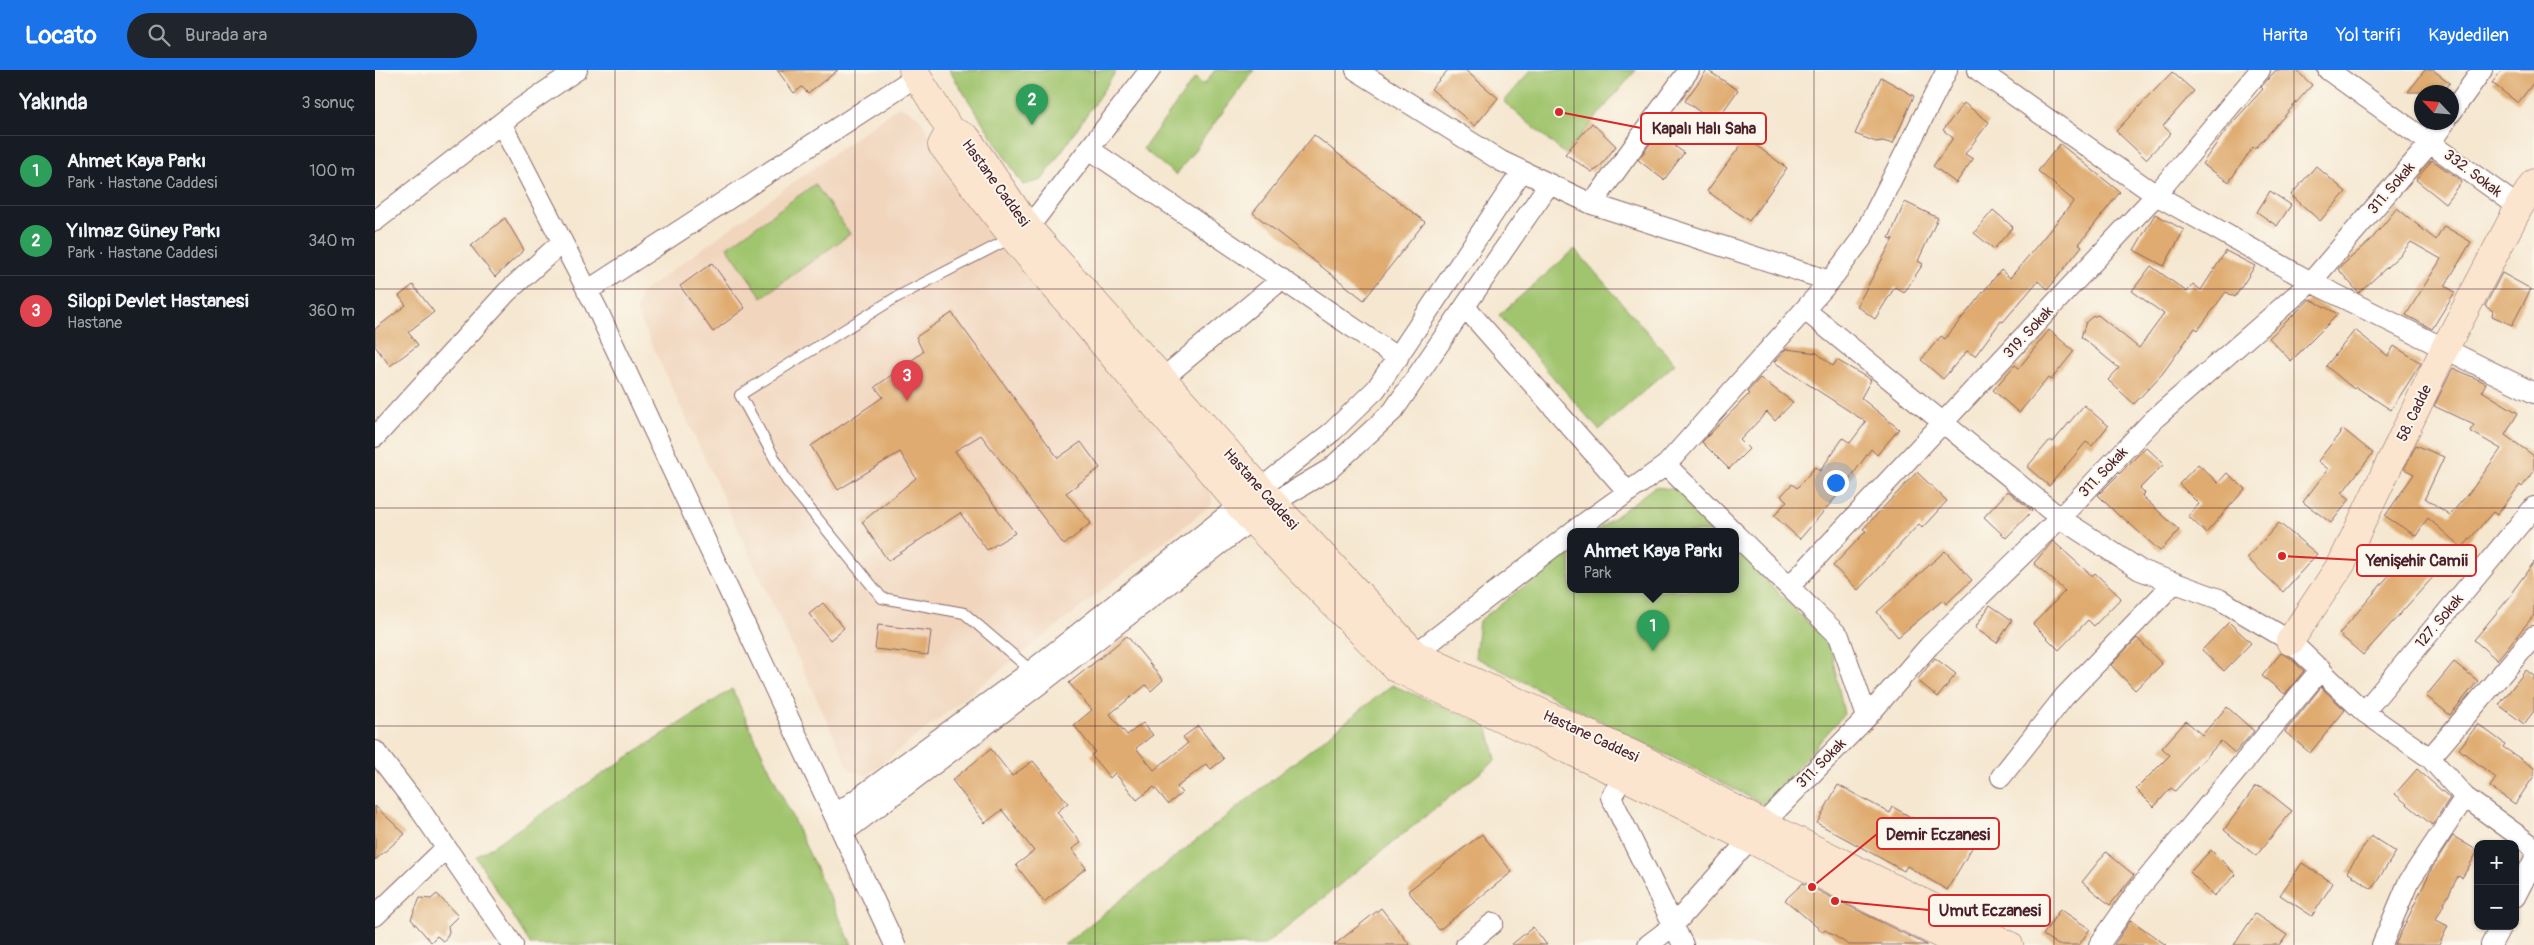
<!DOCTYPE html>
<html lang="tr">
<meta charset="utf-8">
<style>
:root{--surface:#171b24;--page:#20242c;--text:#f1f3f6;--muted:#9ea1a6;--line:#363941;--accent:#1a73e8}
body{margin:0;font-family:Pangolin,sans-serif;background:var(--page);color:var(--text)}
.controls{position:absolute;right:15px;bottom:15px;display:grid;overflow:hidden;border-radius:10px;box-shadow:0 1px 4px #0004}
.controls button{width:45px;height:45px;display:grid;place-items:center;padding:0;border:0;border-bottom:1px solid var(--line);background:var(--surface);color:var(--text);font:25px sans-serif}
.compass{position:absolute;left:2039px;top:15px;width:45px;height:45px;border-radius:50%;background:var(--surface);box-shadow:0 1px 4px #0004;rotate:296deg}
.you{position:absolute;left:1460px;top:412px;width:18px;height:18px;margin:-12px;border:4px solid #fff;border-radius:50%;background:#1a73e8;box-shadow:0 0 0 8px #1a73e833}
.badge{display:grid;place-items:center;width:32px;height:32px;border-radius:50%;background:var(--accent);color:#fff;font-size:16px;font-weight:700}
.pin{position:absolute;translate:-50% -41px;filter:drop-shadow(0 1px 2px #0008)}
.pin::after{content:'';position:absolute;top:26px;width:18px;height:15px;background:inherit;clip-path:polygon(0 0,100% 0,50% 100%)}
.popup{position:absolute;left:1192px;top:458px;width:172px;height:65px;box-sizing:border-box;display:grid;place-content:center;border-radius:10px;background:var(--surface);filter:drop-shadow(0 1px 4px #0005);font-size:16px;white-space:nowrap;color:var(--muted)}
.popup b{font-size:19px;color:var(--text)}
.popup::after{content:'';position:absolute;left:50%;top:100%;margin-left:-10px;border:10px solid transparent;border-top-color:var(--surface)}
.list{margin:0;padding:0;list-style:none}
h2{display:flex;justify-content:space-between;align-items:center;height:65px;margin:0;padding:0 20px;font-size:21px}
h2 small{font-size:16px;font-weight:400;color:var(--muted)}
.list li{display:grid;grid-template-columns:32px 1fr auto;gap:15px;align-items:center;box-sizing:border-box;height:70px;padding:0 20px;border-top:1px solid var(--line)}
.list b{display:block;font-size:19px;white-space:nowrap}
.list p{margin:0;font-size:16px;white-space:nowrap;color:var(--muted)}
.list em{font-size:16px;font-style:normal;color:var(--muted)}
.icon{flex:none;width:28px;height:28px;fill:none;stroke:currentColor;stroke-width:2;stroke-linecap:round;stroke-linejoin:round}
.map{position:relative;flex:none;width:2159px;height:875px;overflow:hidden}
header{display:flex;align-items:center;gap:30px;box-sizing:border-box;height:70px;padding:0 25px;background:var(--accent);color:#fff}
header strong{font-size:24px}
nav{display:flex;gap:28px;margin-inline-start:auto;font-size:18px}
.search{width:350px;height:45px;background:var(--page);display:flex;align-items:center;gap:12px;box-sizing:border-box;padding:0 18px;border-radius:28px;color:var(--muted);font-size:19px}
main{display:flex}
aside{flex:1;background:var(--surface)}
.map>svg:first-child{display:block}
.built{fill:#f1d5bd}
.green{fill:#a1c56e;stroke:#76724c}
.building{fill:#dfab6f}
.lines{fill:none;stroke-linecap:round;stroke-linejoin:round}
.lane-casing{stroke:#866565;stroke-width:12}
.street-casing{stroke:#866565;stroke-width:22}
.secondary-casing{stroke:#866565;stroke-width:29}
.lane{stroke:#fff;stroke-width:10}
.street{stroke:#fff;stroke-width:20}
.secondary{stroke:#fbe5cf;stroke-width:28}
.grid{fill:none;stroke:#4a1f2b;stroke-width:1;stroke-opacity:0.55}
.labels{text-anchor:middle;stroke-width:4;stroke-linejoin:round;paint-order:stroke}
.street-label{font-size:15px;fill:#4a1f2b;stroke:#fbf7ec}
.leader{fill:none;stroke:#d62828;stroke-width:2}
.callout-dot{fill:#d62828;stroke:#fbf7ec;stroke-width:2}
.callout{fill:#fbf7ec;stroke:#d62828;stroke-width:2}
.callout-label{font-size:16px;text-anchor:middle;font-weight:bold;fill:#4a1f2b}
</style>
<header>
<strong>Locato</strong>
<div class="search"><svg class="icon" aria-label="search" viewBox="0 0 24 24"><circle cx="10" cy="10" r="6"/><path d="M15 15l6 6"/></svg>Burada ara</div>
<nav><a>Harita</a><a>Yol tarifi</a><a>Kaydedilen</a></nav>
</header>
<main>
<aside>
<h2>Yakında<small>3 sonuç</small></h2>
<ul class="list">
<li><span class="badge" style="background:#2e9e5b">1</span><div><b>Ahmet Kaya Parkı</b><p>Park · Hastane Caddesi</p></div><em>100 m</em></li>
<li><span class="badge" style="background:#2e9e5b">2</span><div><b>Yılmaz Güney Parkı</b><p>Park · Hastane Caddesi</p></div><em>340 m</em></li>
<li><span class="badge" style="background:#e0444e">3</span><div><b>Silopi Devlet Hastanesi</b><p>Hastane</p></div><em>360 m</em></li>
</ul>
</aside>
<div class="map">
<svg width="2159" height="875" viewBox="0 0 2159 875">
<rect width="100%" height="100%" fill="#fbf7ec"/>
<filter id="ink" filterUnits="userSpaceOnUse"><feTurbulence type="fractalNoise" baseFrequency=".02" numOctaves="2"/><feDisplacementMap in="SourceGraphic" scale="10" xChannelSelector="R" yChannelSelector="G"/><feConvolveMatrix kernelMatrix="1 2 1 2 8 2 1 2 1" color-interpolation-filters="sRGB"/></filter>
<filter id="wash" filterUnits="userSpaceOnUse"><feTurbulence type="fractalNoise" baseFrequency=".0096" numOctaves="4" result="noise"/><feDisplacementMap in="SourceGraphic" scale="20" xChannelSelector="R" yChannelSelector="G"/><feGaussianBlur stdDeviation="1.12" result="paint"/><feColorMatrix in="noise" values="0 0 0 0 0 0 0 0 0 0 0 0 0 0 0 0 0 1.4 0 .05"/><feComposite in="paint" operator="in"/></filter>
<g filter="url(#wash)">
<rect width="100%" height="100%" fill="#f5e7d0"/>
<path class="built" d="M 524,36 L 542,45 L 630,181 L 838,419 L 836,435 L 492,705 L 475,700 L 262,243 L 266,223 Z"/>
<path class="green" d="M 574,0 L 742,0 L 667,110 L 648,115 Z
M 840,0 L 879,0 L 801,105 L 768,79 L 820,8 L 829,15 Z
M 1156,0 L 1261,0 L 1190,84 L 1129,32 Z
M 440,114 L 475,164 L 387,227 L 352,177 Z
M 1200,179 L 1300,294 L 1224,360 L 1124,245 Z
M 1279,417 L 1300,419 L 1343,462 L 1220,462 Z
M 1361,480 L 1455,575 L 1469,644 L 1390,735 L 1100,587 L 1104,551 L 1195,481 L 1196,520 L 1360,520 Z
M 1017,615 L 1112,655 L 1121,690 L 889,875 L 689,875 Z
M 357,619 L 477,875 L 156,875 L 101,787 Z"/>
<g id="blocks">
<path class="building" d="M 402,0 L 463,0 L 433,23 L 427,17 L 419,23 Z
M 1073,0 L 1090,0 L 1123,28 L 1100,56 L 1056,19 Z
M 1332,0 L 1363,20 L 1340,53 L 1310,31 Z
M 1901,0 L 1921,0 L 1937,15 L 1880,79 L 1878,77 L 1854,112 L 1827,94 L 1851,60 L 1888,19 L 1886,17 Z
M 2050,0 L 2058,0 L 2075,13 L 2067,22 L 2033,22 Z
M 2127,0 L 2159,0 L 2159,12 L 2143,33 L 2117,13 Z
M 1797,2 L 1819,21 L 1788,56 L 1796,63 L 1771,89 L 1741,61 Z
M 1506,7 L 1539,26 L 1518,74 L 1508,71 L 1501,72 L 1480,64 Z
M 1589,33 L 1614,52 L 1590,84 L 1598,89 L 1581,113 L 1558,96 L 1578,68 L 1568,60 Z
M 1217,53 L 1241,76 L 1224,98 L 1217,102 L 1190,84 Z
M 1283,63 L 1309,83 L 1289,110 L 1263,90 Z
M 939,65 L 1050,152 L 989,230 L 878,143 Z
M 1371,68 L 1412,98 L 1374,151 L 1332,121 Z
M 1685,74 L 1745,122 L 1704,174 L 1707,176 L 1673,219 L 1663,211 L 1628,252 L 1626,251 L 1600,286 L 1592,281 L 1568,309 L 1546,290 L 1566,266 L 1570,269 L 1626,200 L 1635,208 L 1699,131 L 1663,101 Z
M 2057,90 L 2087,111 L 2070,133 L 2041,110 Z
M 1941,96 L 1971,122 L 1945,151 L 1916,125 Z
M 1895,121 L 1916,135 L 1902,156 L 1882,142 Z
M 1530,132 L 1563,148 L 1543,191 L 1548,194 L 1529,223 L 1520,217 L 1500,249 L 1482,236 L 1518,169 L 1514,168 Z
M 2022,138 L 2061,170 L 2069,156 L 2096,172 L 2070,216 L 2080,222 L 2057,259 L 2031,245 L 2066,189 L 2036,172 L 2025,185 L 1984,223 L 1963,199 L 1996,170 Z
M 1618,140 L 1638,157 L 1619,179 L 1599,163 Z
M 1780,144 L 1809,160 L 1789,196 L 1759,180 Z
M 130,148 L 149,180 L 120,207 L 96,176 Z
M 1851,181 L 1880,196 L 1860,227 L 1851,222 L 1823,260 L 1820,258 L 1788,303 L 1759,334 L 1733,310 L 1744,298 L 1706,267 L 1711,252 L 1717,247 L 1723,245 L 1764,278 L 1789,244 L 1757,221 L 1776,196 L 1812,222 L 1818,214 L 1826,220 Z
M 337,193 L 370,238 L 338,262 L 305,216 Z
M 2127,203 L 2156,219 L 2137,255 L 2117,246 L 2118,241 L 2110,236 Z
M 38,215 L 59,242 L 33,262 L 43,275 L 15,296 L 0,276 L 0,259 L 31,235 L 24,226 Z
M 1935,229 L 1963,244 L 1916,291 L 1894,268 Z
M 577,243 L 683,388 L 706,372 L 725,398 L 691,423 L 716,453 L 689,475 L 606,365 L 580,381 L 640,463 L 612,480 L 585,443 L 513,491 L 487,452 L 541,408 L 525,382 L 463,420 L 436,376 L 508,327 L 500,317 L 548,282 L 541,267 Z
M 1674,260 L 1699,281 L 1676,310 L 1673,308 L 1644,343 L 1618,320 L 1640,295 L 1644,298 Z
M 1980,260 L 2013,286 L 2019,276 L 2046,293 L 2016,340 L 1981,317 L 1979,319 L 1951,296 Z
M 1411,279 L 1442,283 L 1458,296 L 1462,290 L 1496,310 L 1486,328 L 1524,359 L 1502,385 L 1496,379 L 1467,420 L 1425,469 L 1399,446 L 1412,431 L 1406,426 L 1417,414 L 1422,418 L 1440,397 L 1445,401 L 1468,368 L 1475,373 L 1491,352 L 1399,292 Z
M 2078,298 L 2111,313 L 2107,321 L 2143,343 L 2130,365 L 2159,386 L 2159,400 L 2147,417 L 2145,415 L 2122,445 L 2118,442 L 2087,478 L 2053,448 L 2041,466 L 2010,446 L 2039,404 L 2029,399 L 2041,375 L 2069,387 L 2050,428 L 2075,445 L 2098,418 L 2126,379 L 2095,361 L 2099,355 L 2059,336 Z
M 1385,308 L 1418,332 L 1400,351 L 1392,342 L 1365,370 L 1374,379 L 1354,399 L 1327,372 L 1374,324 L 1372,322 Z
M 1709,335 L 1733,356 L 1717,376 L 1711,372 L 1674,416 L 1652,397 L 1675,370 L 1678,372 Z
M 1968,359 L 1998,383 L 1967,423 L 1975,429 L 1956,453 L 1928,432 L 1953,399 L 1943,391 Z
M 1771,377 L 1789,394 L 1765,418 L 1770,423 L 1767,426 L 1804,460 L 1785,481 L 1746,446 L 1745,447 L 1723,425 Z
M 1823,394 L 1843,413 L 1852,403 L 1870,419 L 1831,463 L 1813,446 L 1824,434 L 1804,414 Z
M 1542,402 L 1572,431 L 1547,458 L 1544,454 L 1483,520 L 1458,496 L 1491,461 L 1488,459 Z
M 1633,421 L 1657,441 L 1631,468 L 1609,447 Z
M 1904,453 L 1942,484 L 1908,522 L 1872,488 Z
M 1678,471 L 1717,506 L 1720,503 L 1746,528 L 1719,556 L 1713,550 L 1684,580 L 1658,554 L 1690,521 L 1659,493 Z
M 1570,481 L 1597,510 L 1571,534 L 1568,530 L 1523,567 L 1502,542 Z
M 2033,483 L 2059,506 L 1988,585 L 1964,564 Z
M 2159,492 L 2159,545 L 2122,590 L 2099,570 L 2138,523 L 2137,522 Z
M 448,533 L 469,558 L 455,570 L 434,544 Z
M 1615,535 L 1637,550 L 1622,573 L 1600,558 Z
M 1854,552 L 1876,573 L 1849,601 L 1827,580 Z
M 503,555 L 556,561 L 553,585 L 500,579 Z
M 752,566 L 788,610 L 776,621 L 771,615 L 735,644 L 752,665 L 768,653 L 778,665 L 761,678 L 779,700 L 813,673 L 808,667 L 823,656 L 849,689 L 836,699 L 831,694 L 802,717 L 807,723 L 793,734 L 779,717 L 762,730 L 740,703 L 735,708 L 716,685 L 720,682 L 699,655 L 717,640 L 694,613 Z
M 1762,568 L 1787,594 L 1760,620 L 1736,595 Z
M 1906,583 L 1914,587 L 1929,601 L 1910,624 L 1887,606 Z
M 1560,588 L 1581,604 L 1563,627 L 1542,610 Z
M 2079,592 L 2103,611 L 2075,645 L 2051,626 Z
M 2151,600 L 2159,606 L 2159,641 L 2149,654 L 2124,635 Z
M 1946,617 L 1970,640 L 1935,683 L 1910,662 Z
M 1852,637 L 1879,661 L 1860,683 L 1846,671 L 1800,721 L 1796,718 L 1779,737 L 1761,719 L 1795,685 L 1787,678 L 1811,651 L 1827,665 Z
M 2103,654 L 2130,674 L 2128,677 L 2159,698 L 2159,706 L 2140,734 L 2115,717 L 2121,708 L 2084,679 Z
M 616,679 L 637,706 L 658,691 L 693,733 L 682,742 L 706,773 L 697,779 L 711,798 L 669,832 L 641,795 L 659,781 L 627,740 L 610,753 L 577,710 Z
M 2042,699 L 2075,728 L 2057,755 L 2020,724 Z
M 1463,715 L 1515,743 L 1518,737 L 1564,763 L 1569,753 L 1601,771 L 1572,820 L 1532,796 L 1529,801 L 1442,753 Z
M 1880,717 L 1888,718 L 1917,741 L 1881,786 L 1849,760 Z
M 0,736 L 30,764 L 0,790 Z
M 1107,764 L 1137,802 L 1064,860 L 1033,821 Z
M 1996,766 L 2021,782 L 1997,819 L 1972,802 Z
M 2078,766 L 2103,781 L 2087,808 L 2083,806 L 2061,850 L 2073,856 L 2064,875 L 2020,875 L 2057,798 Z
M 1836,780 L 1861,805 L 1839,826 L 1815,802 Z
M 1731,782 L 1759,805 L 1735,835 L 1707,812 Z
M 1927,793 L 1958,813 L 1937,846 L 1905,825 Z
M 1428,813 L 1552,875 L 1474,875 L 1450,860 L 1448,862 L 1410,830 Z
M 62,824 L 83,846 L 73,856 L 74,862 L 69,872 L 62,866 L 56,872 L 36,849 L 45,828 L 56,829 Z
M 1006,838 L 1035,875 L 959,875 Z
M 1685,839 L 1715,859 L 1704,875 L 1683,875 L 1668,865 Z
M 1880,844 L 1912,865 L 1905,875 L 1859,875 Z
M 1756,850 L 1791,875 L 1739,875 Z
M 1158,857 L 1172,875 L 1136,875 Z"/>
</g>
</g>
<g filter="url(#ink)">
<use href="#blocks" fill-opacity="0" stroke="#866565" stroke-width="1"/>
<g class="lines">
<g class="lane-casing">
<path id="lane" d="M 636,168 L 520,228 L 365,325 L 412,411 L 507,528 L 589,543 L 659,603"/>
</g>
<g class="street-casing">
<path id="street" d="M 981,0 L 1126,91 L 1217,134 L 1455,211
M 1603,0 L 1781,125 L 1936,212 L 2159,323
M 1953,0 L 2144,137
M 2076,43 L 2107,0
M 126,53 L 222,239 L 520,875
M 714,79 L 1023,288
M 1217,134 L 1314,0
M 0,151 L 143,40 L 202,0
M 642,165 L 653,158 L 775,0
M 212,221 L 542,6
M 1090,237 L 1253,422
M 1430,240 L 1685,448 L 1765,500 L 1844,529 L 1915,571 L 1989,642 L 2055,688 L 2090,727 L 2159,777
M 787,309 L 907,209
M 0,367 L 132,222 L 187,172
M 1291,395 L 1359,462
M 1197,462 L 1291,395 L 1455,211 L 1487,168 L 1572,0
M 1360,464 L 1464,566 L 1492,647
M 1414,517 L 1781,125 L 1885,0
M 1031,591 L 1196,463
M 1989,642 L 2159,437
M 0,681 L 46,741 L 138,875
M 2055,688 L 2159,566
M 1260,697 L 1249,706 L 1236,727 L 1308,875
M 1626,707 L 1689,627 L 1799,513
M 460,745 L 656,601 L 958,361 L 1001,319 L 1147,101
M 468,763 L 670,610 L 898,433 L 955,399 L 1018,341 L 1174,114
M 2140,827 L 2159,790
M 0,846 L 71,778
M 1091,875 L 1118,853
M 1273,875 L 1298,856 L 1388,754 L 1492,647 L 1554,576 L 1685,448 L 1778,350 L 1936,212 L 2056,72 L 2070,52
M 1724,875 L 1762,821 L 1946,599
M 2007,875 L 2033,813 L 2090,727
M 2116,875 L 2126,856"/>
</g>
<g class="secondary-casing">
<path id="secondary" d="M 538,0 L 575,60
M 1915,571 L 1967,493 L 2069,280 L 2144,137 L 2159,113
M 1587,875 L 1249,706 L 1021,598 L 877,450 L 638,167 L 567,75 L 575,60 L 592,68 L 653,158 L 898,433 L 1041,585 L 1269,690 L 1388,754 L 1634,875"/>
</g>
<use href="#lane" class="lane"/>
<use href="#street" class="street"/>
<use href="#secondary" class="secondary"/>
</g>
</g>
<path class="grid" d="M 240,0 L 240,875M 480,0 L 480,875M 720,0 L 720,875M 960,0 L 960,875M 1199,0 L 1199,875M 1439,0 L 1439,875M 1679,0 L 1679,875M 1919,0 L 1919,875M 0,219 L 2159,219M 0,438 L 2159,438M 0,656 L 2159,656"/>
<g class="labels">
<g class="street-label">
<text transform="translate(2098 103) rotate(37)" y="5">332. Sokak</text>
<text transform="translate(621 113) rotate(54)" y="5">Hastane Caddesi</text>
<text transform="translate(2016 118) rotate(-49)" y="5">311. Sokak</text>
<text transform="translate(1653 262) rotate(-47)" y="5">319. Sokak</text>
<text transform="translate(2039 343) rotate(-64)" y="5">58. Cadde</text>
<text transform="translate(1728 402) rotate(-46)" y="5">311. Sokak</text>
<text transform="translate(886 419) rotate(48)" y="5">Hastane Caddesi</text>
<text transform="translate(2064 551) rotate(-50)" y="5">127. Sokak</text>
<text transform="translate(1216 666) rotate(25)" y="5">Hastane Caddesi</text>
<text transform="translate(1446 693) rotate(-45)" y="5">311. Sokak</text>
</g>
</g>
<path class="leader" d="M1184 42L1266 58M1907 486L1982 490M1437 817L1502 764M1460 831L1554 840"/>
<g class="callout-dot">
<circle cx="1184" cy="42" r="5"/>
<circle cx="1907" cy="486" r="5"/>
<circle cx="1437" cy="817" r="5"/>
<circle cx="1460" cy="831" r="5"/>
</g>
<g class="callout">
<rect x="1266" y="43" width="125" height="31" rx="5"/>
<rect x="1982" y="475" width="119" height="31" rx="5"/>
<rect x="1502" y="748" width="122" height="31" rx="5"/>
<rect x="1554" y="825" width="121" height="31" rx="5"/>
</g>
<g class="callout-label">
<text x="1329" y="64">Kapalı Halı Saha</text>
<text x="2042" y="496">Yenişehir Camii</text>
<text x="1563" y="770">Demir Eczanesi</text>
<text x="1615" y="846">Umut Eczanesi</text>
</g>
</svg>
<div class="controls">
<button>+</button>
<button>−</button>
</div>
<svg class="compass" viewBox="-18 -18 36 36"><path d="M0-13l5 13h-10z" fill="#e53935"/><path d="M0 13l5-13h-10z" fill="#9ea1a6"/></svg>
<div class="you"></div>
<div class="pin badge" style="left:1278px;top:581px;background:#2e9e5b">1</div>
<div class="popup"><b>Ahmet Kaya Parkı</b>Park</div>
<div class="pin badge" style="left:657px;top:55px;background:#2e9e5b">2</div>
<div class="pin badge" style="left:532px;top:331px;background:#e0444e">3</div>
</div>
</main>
